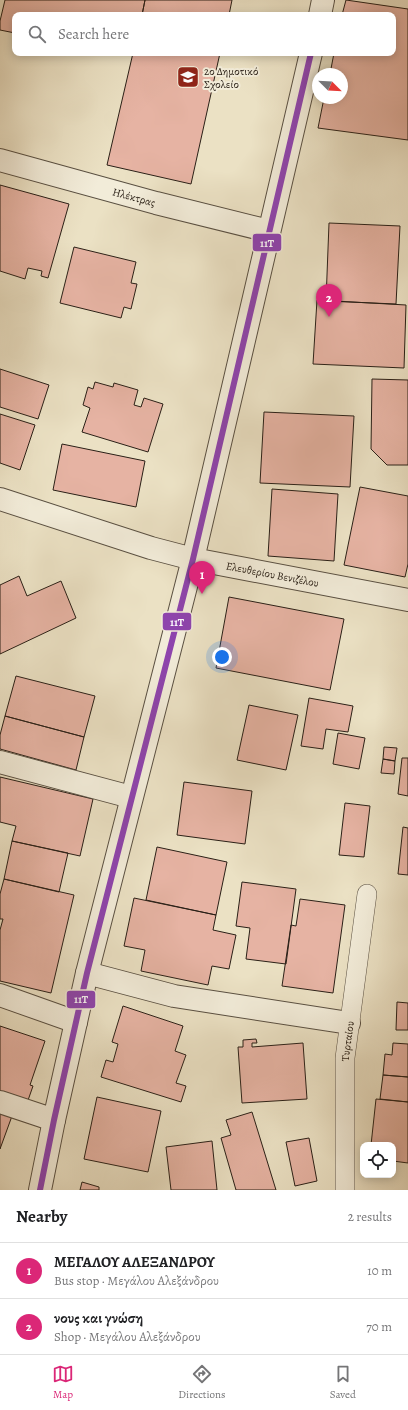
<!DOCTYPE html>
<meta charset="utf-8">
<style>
:root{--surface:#fff;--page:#f2f2f2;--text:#202124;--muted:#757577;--line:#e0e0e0;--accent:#db2777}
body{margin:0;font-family:Alegreya,serif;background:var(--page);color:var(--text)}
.controls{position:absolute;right:12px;bottom:12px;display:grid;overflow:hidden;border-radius:8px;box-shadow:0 2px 10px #0003}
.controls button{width:36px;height:36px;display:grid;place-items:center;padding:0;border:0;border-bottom:1px solid var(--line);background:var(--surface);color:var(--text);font:20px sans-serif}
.compass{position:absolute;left:312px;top:68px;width:36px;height:36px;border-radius:50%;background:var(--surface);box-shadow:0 2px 10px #0003;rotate:114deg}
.you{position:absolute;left:222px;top:657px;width:14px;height:14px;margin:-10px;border:3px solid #fff;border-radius:50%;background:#1a73e8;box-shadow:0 0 0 6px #1a73e833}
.badge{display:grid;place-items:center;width:26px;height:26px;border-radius:50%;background:var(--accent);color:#fff;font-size:13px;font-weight:700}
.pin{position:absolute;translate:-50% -33px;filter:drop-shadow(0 1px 2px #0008)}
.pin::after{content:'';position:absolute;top:21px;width:14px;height:12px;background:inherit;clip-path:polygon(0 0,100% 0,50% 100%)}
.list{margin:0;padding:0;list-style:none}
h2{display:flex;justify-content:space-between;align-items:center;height:52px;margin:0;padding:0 16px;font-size:17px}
h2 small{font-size:13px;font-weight:400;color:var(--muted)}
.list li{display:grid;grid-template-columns:26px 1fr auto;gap:12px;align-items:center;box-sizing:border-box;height:56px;padding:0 16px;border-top:1px solid var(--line)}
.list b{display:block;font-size:15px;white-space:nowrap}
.list p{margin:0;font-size:13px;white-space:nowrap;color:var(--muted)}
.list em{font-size:13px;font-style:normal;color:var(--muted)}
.icon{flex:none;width:22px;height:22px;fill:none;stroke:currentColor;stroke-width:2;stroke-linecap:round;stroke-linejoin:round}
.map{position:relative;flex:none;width:408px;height:1190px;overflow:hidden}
.search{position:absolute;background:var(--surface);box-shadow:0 2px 10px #0003;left:12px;right:12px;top:12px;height:44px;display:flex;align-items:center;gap:10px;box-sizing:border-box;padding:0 14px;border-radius:8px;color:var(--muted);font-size:15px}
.sheet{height:164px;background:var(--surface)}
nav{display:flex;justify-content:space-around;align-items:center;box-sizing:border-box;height:56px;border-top:1px solid var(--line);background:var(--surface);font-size:11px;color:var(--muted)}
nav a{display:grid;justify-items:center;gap:2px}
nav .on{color:var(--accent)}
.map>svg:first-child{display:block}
.building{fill:#e6b3a3;stroke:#2a2017}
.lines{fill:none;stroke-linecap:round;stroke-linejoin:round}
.pedestrian-casing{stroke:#5a5042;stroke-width:20}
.minor-casing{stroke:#5a5042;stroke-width:24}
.tertiary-casing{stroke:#5a5042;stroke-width:24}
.pedestrian{stroke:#f2ecd9;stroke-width:19}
.minor{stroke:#f2ecd9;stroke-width:22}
.tertiary{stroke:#f2ecd9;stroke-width:22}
.bus-1-casing{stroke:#f2ecd9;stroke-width:9}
.bus-1{stroke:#8e44ad;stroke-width:6}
.labels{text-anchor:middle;stroke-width:4;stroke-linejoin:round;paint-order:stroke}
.poi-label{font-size:11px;fill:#2a2017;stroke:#f2ecd9;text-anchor:start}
.street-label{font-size:11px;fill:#2a2017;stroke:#f2ecd9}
.line-badge{stroke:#f2ecd9;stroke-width:1.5}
.badge-label{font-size:11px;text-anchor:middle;font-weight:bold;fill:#fff}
</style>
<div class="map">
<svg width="408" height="1190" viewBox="0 0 408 1190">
<rect width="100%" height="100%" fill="#ebe1c4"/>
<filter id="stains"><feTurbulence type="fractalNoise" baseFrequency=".005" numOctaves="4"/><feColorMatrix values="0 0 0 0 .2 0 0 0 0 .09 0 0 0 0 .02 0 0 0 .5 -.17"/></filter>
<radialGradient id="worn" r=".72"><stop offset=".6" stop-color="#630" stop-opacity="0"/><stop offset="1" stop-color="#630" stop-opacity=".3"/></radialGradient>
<path class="building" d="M 5,0 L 145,0 L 142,15 L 15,15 L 15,33 L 0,30 L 0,21 Z
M 145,0 L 232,0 L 229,15 L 142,15 Z
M 346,0 L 408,9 L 408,140 L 318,128 L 324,98 L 342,98 L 342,74 L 330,74 L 334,53 L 393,53 L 393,15 L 342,15 Z
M 133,53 L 220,53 L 191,184 L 107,165 Z
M 0,185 L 69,204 L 48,278 L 41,276 L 42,271 L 28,268 L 25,279 L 0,271 Z
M 329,223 L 400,226 L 396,304 L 326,301 Z
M 74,247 L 136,262 L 131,283 L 137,284 L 131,309 L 124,307 L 121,318 L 60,303 Z
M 317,300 L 406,305 L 404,368 L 313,364 Z
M 0,369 L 49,385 L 38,419 L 0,407 Z
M 372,379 L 408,380 L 408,465 L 387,465 L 371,449 Z
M 95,382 L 113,387 L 114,383 L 138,390 L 134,405 L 141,407 L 144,398 L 163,404 L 148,452 L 82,432 L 90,408 L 83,405 L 88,387 L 93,389 Z
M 264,412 L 354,416 L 350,487 L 260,483 Z
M 0,414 L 35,425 L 20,470 L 0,463 Z
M 62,444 L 145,461 L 136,507 L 53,490 Z
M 360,487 L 408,496 L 408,564 L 405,577 L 344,565 Z
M 272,489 L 338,494 L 334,561 L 268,556 Z
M 19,576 L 27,596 L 61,581 L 76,618 L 0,654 L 0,585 Z
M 229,597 L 344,619 L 330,690 L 216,668 Z
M 16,676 L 95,696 L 84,737 L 5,716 Z
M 309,698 L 353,706 L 348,732 L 326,729 L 323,749 L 301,746 Z
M 249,705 L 298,715 L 286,770 L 237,760 Z
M 5,716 L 84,737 L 76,770 L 0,749 L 0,735 Z
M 338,733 L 365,738 L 359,769 L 333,764 Z
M 384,747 L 397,748 L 395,761 L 383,759 Z
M 402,758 L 408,758 L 408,796 L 398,794 Z
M 383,759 L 395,761 L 394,774 L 381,773 Z
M 0,777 L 93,799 L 80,856 L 12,841 L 16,826 L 0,822 Z
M 184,782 L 252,791 L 245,844 L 177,835 Z
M 345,803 L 370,806 L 364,857 L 339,855 Z
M 403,827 L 408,828 L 408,875 L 398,874 Z
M 12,841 L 68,853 L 59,892 L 4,879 Z
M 157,847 L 227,862 L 216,915 L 146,900 Z
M 4,879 L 74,895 L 51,993 L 0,981 L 0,930 L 3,919 L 0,919 L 0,894 Z
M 242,882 L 296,889 L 286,964 L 246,959 L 250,928 L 236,926 Z
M 134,898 L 216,915 L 213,930 L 236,935 L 229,969 L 212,966 L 208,985 L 141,971 L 145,950 L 124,946 Z
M 300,899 L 345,905 L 333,993 L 282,986 L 291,925 L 296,926 Z
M 397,1002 L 408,1003 L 408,1030 L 396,1030 Z
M 123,1006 L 183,1026 L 175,1051 L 186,1055 L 176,1083 L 186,1086 L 181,1102 L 101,1077 L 106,1060 L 113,1062 L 118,1044 L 112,1042 Z
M 0,1026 L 45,1041 L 30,1085 L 33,1086 L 26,1106 L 0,1097 Z
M 256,1039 L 257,1043 L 252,1043 L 252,1047 L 303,1043 L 307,1099 L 242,1103 L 238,1047 L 243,1047 L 243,1040 Z
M 393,1043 L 408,1044 L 408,1077 L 383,1075 L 385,1054 L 392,1055 Z
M 383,1075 L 408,1077 L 408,1102 L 380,1099 Z
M 97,1097 L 161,1111 L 148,1172 L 84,1159 Z
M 376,1099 L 408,1102 L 408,1163 L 393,1161 L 393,1145 L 371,1145 Z
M 0,1111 L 12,1116 L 0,1149 Z
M 252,1112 L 276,1190 L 236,1190 L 221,1138 L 231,1135 L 226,1120 Z
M 309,1138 L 317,1181 L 295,1186 L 286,1142 Z
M 212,1141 L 217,1190 L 171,1190 L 166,1147 Z
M 82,1182 L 99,1187 L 99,1190 L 80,1190 Z"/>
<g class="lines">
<g class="pedestrian-casing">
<g id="pedestrian">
<path id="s1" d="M 345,1190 L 345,1058 L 367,894"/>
</g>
</g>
<g class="minor-casing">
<g id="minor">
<path id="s2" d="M 0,160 L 156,203 L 269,231"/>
<path id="s3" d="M 0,499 L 151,548 L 193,559 L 408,600"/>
<path d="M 0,762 L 131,797"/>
<path d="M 87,973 L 174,996 L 349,1023"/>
<path d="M 0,995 L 76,1022"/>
<path d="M 0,1102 L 54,1120"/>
</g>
</g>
<g class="tertiary-casing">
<path id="tertiary" d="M 320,15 L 323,0
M 40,1190 L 54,1120 L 87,973 L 193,559 L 311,53"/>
</g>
<use href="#pedestrian" class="pedestrian"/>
<use href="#minor" class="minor"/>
<use href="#tertiary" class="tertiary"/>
<g class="bus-1-casing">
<path id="bus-1" d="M 40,1190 L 54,1120 L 87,973 L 193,559 L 311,53"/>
</g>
<use href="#bus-1" class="bus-1"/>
</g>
<defs>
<g id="school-square" transform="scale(1.15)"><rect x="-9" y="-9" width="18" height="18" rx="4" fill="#8f2418" stroke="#f2ecd9"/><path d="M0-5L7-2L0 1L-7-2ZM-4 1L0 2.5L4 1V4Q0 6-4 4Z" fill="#fff"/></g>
</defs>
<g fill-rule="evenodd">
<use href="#school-square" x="188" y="77"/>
</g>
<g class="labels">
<g class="poi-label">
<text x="204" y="75">2ο Δημοτικό<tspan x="204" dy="13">Σχολείο</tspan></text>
</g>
<g class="street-label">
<text dy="4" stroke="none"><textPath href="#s2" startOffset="139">Ηλέκτρας</textPath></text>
<text dy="4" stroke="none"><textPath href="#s3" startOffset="283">Ελευθερίου Βενιζέλου</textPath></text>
<text dy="4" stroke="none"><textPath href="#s1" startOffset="149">Τυρταίου</textPath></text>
</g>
</g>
<g class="line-badge">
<rect x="252" y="233" width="30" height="19" rx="4" fill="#8e44ad"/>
<rect x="162" y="612" width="30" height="19" rx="4" fill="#8e44ad"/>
<rect x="66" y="990" width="30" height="19" rx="4" fill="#8e44ad"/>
</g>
<g class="badge-label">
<text x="267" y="247">11Τ</text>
<text x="177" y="626">11Τ</text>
<text x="81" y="1003">11Τ</text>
</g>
<rect width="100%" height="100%" filter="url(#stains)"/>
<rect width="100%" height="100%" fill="url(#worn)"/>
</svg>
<div class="controls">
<button><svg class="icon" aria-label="locate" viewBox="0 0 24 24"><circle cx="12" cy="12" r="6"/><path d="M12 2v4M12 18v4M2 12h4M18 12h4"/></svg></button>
</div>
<svg class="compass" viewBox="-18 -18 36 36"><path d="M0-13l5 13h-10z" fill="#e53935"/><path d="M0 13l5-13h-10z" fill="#757577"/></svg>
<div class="you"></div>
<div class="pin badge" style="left:202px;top:594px">1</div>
<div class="pin badge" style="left:329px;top:317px">2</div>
<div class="search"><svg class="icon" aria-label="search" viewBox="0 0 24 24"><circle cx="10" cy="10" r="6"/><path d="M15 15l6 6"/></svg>Search here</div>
</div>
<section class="sheet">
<h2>Nearby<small>2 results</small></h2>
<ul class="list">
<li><span class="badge">1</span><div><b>ΜΕΓΑΛΟΥ ΑΛΕΞΑΝΔΡΟΥ</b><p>Bus stop · Μεγάλου Αλεξάνδρου</p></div><em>10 m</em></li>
<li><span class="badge">2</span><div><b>νους και γνώση</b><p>Shop · Μεγάλου Αλεξάνδρου</p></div><em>70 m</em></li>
</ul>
</section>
<nav>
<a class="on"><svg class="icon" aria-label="map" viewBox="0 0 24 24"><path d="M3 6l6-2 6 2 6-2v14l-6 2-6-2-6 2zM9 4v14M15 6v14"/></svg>Map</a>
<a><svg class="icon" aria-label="directions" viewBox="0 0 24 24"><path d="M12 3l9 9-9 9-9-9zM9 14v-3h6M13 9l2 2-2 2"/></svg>Directions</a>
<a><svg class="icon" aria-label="saved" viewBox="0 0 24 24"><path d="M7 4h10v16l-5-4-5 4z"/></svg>Saved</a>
</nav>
